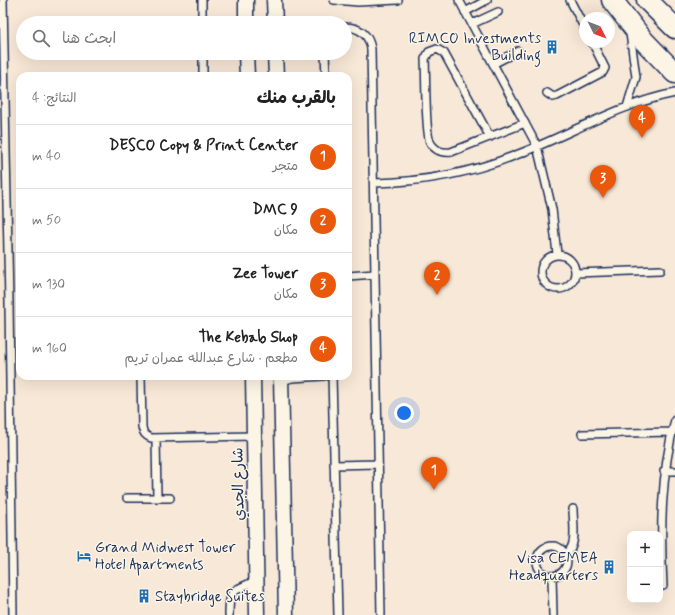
<!DOCTYPE html>
<html lang="ar">
<meta charset="utf-8">
<style>
:root{--surface:#fff;--page:#f2f2f2;--text:#222;--muted:#767676;--line:#e0e0e0;--accent:#ea580c}
body{margin:0;font-family:Mynerve,"Playpen Sans Arabic",sans-serif;background:var(--page);color:var(--text);direction:rtl}
.controls{position:absolute;right:12px;bottom:12px;display:grid;overflow:hidden;border-radius:8px;box-shadow:0 4px 16px #0002}
.controls button{width:36px;height:36px;display:grid;place-items:center;padding:0;border:0;border-bottom:1px solid var(--line);background:var(--surface);color:var(--text);font:20px sans-serif}
.compass{position:absolute;left:579px;top:12px;width:36px;height:36px;border-radius:50%;background:var(--surface);box-shadow:0 4px 16px #0002;rotate:132deg}
.you{position:absolute;left:404px;top:413px;width:14px;height:14px;margin:-10px;border:3px solid #fff;border-radius:50%;background:#1a73e8;box-shadow:0 0 0 6px #1a73e833}
.badge{display:grid;place-items:center;width:26px;height:26px;border-radius:50%;background:var(--accent);color:#fff;font-size:13px;font-weight:700}
.pin{position:absolute;translate:-50% -33px;filter:drop-shadow(0 1px 2px #0008)}
.pin::after{content:'';position:absolute;top:21px;width:14px;height:12px;background:inherit;clip-path:polygon(0 0,100% 0,50% 100%)}
.list{margin:0;padding:0;list-style:none}
h2{display:flex;justify-content:space-between;align-items:center;height:52px;margin:0;padding:0 16px;font-size:17px}
h2 small{font-size:13px;font-weight:400;color:var(--muted)}
.list li{display:grid;grid-template-columns:26px 1fr auto;gap:12px;align-items:center;box-sizing:border-box;height:64px;padding:0 16px;border-top:1px solid var(--line)}
.list b{display:block;font-size:15px;white-space:nowrap}
.list p{margin:0;font-size:13px;white-space:nowrap;color:var(--muted)}
.list em{font-size:13px;font-style:normal;color:var(--muted)}
.icon{flex:none;width:22px;height:22px;fill:none;stroke:currentColor;stroke-width:2;stroke-linecap:round;stroke-linejoin:round}
.map{position:relative;flex:none;width:675px;height:615px;overflow:hidden;direction:ltr}
.search{position:absolute;background:var(--surface);box-shadow:0 4px 16px #0002;left:16px;top:16px;width:336px;height:44px;display:flex;align-items:center;gap:10px;box-sizing:border-box;padding:0 14px;border-radius:22px;color:var(--muted);font-size:15px}
.panel{position:absolute;background:var(--surface);box-shadow:0 4px 16px #0002;left:16px;top:72px;width:336px;height:308px;border-radius:12px;direction:rtl}
.map>svg:first-child{display:block}
.lines{fill:none;stroke-linecap:round;stroke-linejoin:round}
.lane-casing{stroke:#1b2f5e;stroke-width:10}
.street-casing{stroke:#1b2f5e;stroke-width:17}
.secondary-casing{stroke:#1b2f5e;stroke-width:23}
.lane{stroke:#fcf5e5;stroke-width:7}
.street{stroke:#fcf5e5;stroke-width:14}
.secondary{stroke:#fcf5e5;stroke-width:20}
.labels{text-anchor:middle;stroke-width:3;stroke-linejoin:round;paint-order:stroke}
.poi-label{font-size:15px;fill:#1b2f5e;stroke:#fcf5e5;text-anchor:end}
.street-label{font-size:15px;fill:#1b2f5e;stroke:#fcf5e5}
</style>
<div class="map">
<svg width="675" height="615" viewBox="0 0 675 615">
<rect width="100%" height="100%" fill="#f8e8d7"/>
<filter id="ink" filterUnits="userSpaceOnUse"><feTurbulence type="fractalNoise" baseFrequency=".025" numOctaves="2"/><feDisplacementMap in="SourceGraphic" scale="8" xChannelSelector="R" yChannelSelector="G"/><feConvolveMatrix kernelMatrix="1 2 1 2 8 2 1 2 1" color-interpolation-filters="sRGB"/></filter>
<g filter="url(#ink)">
<g class="lines">
<g class="lane-casing">
<path id="lane" d="M 3,0 L 9,302 L 13,615
M 202,0 L 202,23
M 334,0 L 358,2 L 398,0
M 459,0 L 537,146 L 552,209 L 557,254
M 570,0 L 585,29
M 465,12 L 487,0
M 472,24 L 498,12
M 345,27 C 360,27 369,35 371,49 L 381,615
M 203,53 L 203,76
M 325,53 L 326,76
M 493,64 L 518,51
M 547,93 L 553,97 L 557,96 L 603,72 L 605,68 L 592,42
M 627,107 L 636,77 L 630,33
M 490,137 L 444,53 L 437,49 L 429,52 L 425,59 C 426,75 425,132 430,142 C 435,151 442,153 451,152 L 525,123
M 374,183 C 423,182 471,173 516,155 C 569,135 619,104 675,93
M541 272a17 17 0 1 1 34 0a17 17 0 1 1-34 0Z
M 575,273 L 660,270
M 348,276 L 375,274
M 141,376 L 142,427 C 143,433 145,436 151,438 L 254,436
M 332,376 L 338,615
M 281,381 L 292,378 L 324,376
M 582,434 L 672,432
M 156,438 L 157,498
M 334,465 L 378,464
M 664,471 L 675,471
M 127,498 L 170,498
M537 561a15 15 0 1 1 30 0a15 15 0 1 1-30 0Z
M 566,554 C 578,546 573,523 573,509
M 552,576 L 553,615
M 663,586 C 660,530 661,474 675,420
M 229,615 C 229,587 233,592 257,580"/>
</g>
<g class="street-casing">
<path id="street" d="M 246,0 L 246,23
M 274,0 L 275,23
M 246,53 L 247,76
M 275,53 L 276,76
M 253,376 L 257,615
M 281,376 L 286,615"/>
</g>
<g class="secondary-casing">
<path id="secondary" d="M 612,0 L 644,41 L 675,73
M 647,0 L 675,28"/>
</g>
<use href="#lane" class="lane"/>
<use href="#street" class="street"/>
<use href="#secondary" class="secondary"/>
</g>
</g>
<defs>
<g id="building-bare" transform="scale(1.08)"><path d="M-4-6H4V6H1V3H-1V6H-4ZM-2.5-4.3h1.7v1.8h-1.7ZM.8-4.3h1.7v1.8H.8ZM-2.5-1h1.7V.8h-1.7ZM.8-1h1.7V.8H.8Z" fill="#1f6fb2" stroke="#fcf5e5" stroke-width="2.5" paint-order="stroke"/></g>
<g id="hotel-bare" transform="scale(1.08)"><path d="M-6-4.5h1.5V1H6V5H4.5V3h-9V5H-6ZM-4 0a1.8 1.8 0 1 1 3.6 0ZM.5 0V-2.5h3Q6-2.5 6 0Z" fill="#1f6fb2" stroke="#fcf5e5" stroke-width="2.5" paint-order="stroke"/></g>
</defs>
<g fill-rule="evenodd">
<use href="#building-bare" x="552" y="47"/>
<use href="#hotel-bare" x="84" y="556"/>
<use href="#building-bare" x="609" y="567"/>
<use href="#building-bare" x="144" y="596"/>
</g>
<g class="labels">
<g class="poi-label">
<text x="541" y="43">RIMCO Investments<tspan x="541" dy="17">Building</tspan></text>
<text x="95" y="552" text-anchor="start">Grand Midwest Tower<tspan x="95" dy="17">Hotel Apartments</tspan></text>
<text x="598" y="563">Visa CEMEA<tspan x="598" dy="17">Headquarters</tspan></text>
<text x="155" y="601" text-anchor="start">Staybridge Suites</text>
</g>
<g class="street-label">
<text transform="translate(238 484) rotate(-91)" y="5">شارع الجدي</text>
</g>
</g>
</svg>
<div class="controls">
<button>+</button>
<button>−</button>
</div>
<svg class="compass" viewBox="-18 -18 36 36"><path d="M0-13l5 13h-10z" fill="#e53935"/><path d="M0 13l5-13h-10z" fill="#767676"/></svg>
<div class="you"></div>
<div class="pin badge" style="left:434px;top:490px">1</div>
<div class="pin badge" style="left:437px;top:295px">2</div>
<div class="pin badge" style="left:603px;top:198px">3</div>
<div class="pin badge" style="left:642px;top:138px">4</div>
<div class="search"><svg class="icon" aria-label="search" viewBox="0 0 24 24"><circle cx="10" cy="10" r="6"/><path d="M15 15l6 6"/></svg>ابحث هنا</div>
<section class="panel">
<h2>بالقرب منك<small>النتائج: 4</small></h2>
<ul class="list">
<li><span class="badge">1</span><div><b>DESCO Copy &amp; Print Center</b><p>متجر</p></div><em>40 m</em></li>
<li><span class="badge">2</span><div><b>DMC 9</b><p>مكان</p></div><em>50 m</em></li>
<li><span class="badge">3</span><div><b>Zee Tower</b><p>مكان</p></div><em>130 m</em></li>
<li><span class="badge">4</span><div><b>The Kebab Shop</b><p>مطعم · شارع عبدالله عمران تريم</p></div><em>160 m</em></li>
</ul>
</section>
</div>
